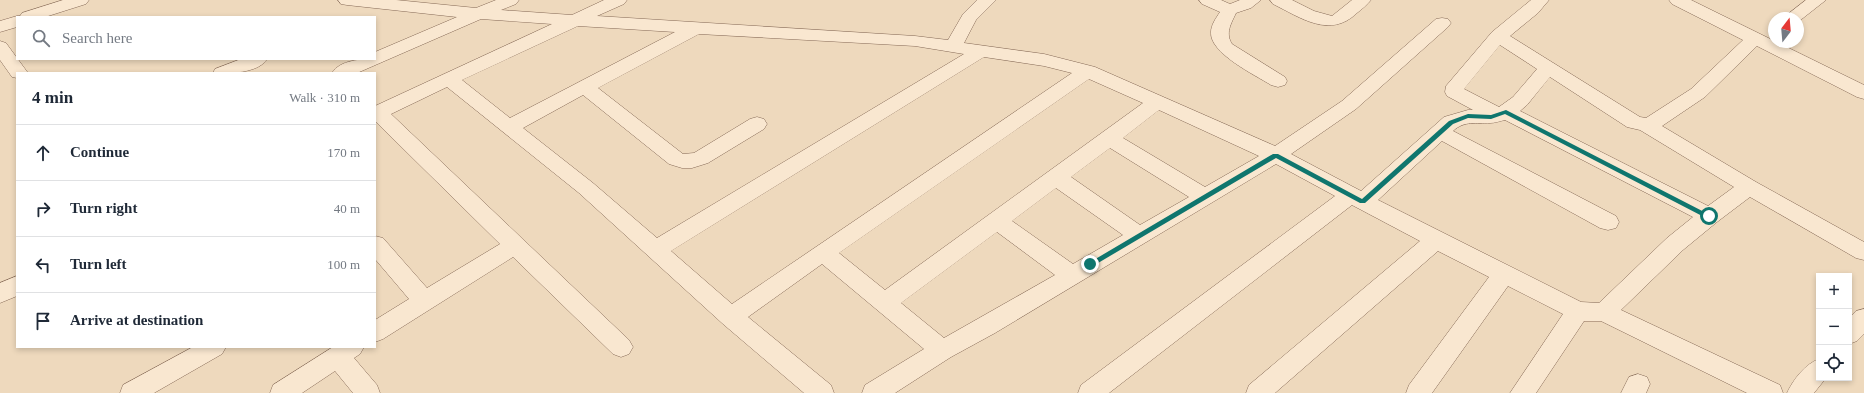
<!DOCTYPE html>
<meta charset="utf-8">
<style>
:root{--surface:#fff;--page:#f6f6f7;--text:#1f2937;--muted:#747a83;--line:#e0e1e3}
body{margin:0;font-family:Georgia,serif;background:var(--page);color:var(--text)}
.controls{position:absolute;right:12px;bottom:12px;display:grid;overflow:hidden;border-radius:0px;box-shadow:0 2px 6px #0003}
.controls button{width:36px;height:36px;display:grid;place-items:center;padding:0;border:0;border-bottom:1px solid var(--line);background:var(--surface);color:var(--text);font:20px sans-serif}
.compass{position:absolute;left:1768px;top:12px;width:36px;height:36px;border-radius:50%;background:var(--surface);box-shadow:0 2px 6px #0003;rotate:16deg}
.stop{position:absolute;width:12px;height:12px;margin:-9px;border:3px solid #0f766e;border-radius:50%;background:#fff}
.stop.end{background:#0f766e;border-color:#fff;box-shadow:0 1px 4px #0008}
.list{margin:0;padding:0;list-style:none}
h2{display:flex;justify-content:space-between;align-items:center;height:52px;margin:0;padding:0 16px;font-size:17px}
h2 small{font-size:13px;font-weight:400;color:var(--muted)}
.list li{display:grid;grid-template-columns:26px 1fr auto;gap:12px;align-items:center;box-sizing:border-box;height:56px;padding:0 16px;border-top:1px solid var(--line)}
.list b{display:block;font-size:15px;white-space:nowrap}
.list em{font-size:13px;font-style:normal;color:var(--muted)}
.icon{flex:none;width:22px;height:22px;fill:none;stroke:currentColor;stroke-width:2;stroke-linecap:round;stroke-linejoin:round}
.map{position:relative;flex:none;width:1864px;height:393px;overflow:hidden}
.search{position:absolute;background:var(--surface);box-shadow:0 2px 6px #0003;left:16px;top:16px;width:360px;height:44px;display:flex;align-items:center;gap:10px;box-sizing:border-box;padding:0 14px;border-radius:0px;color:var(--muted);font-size:15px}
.panel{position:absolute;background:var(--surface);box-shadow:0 2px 6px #0003;left:16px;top:72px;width:360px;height:276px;border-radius:0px}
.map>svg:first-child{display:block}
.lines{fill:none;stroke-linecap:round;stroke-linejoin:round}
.minor-casing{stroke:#856956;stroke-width:1}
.minor{fill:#f9e7d0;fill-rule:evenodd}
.route{fill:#0f766e}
</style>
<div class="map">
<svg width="1864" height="393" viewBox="0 0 1864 393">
<rect width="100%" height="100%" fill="#eed9bd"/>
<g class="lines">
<g class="minor-casing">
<path id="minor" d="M 63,0 L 89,0 L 86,4 L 45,17 L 17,17 L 17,27 L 0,32 L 0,21 L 17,16 L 20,16 L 22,13 Z
M 338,0 L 396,0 L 476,8 L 496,0 L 519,0 L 516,4 L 501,10 L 572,15 L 604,0 L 627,0 L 624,4 L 597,16 L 915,36 L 948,40 L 963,14 L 977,0 L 996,0 L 976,20 L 964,43 L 1044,54 L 1095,67 L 1275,146 L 1342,101 L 1436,19 L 1442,18 L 1448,19 L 1451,23 L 1448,27 L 1356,109 L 1291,154 L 1361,191 L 1444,117 L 1468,110 L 1473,110 L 1447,96 L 1445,92 L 1446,86 L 1492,32 L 1531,0 L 1549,0 L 1538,13 L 1510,36 L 1640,117 L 1646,118 L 1691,89 L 1743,40 L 1672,4 L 1669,0 L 1691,0 L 1864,85 L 1864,99 L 1857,97 L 1757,46 L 1705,97 L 1662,126 L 1756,182 L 1864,242 L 1864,260 L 1856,258 L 1750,197 L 1717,222 L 1683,250 L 1621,310 L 1780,385 L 1783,393 L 1747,393 L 1601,321 L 1584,321 L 1536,393 L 1510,393 L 1563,314 L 1508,286 L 1432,393 L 1406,393 L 1409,385 L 1489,277 L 1438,251 L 1275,393 L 1246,393 L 1249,385 L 1420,241 L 1352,205 L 1109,393 L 1078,393 L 1081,385 L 1335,196 L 1276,164 L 995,333 L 951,357 L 895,393 L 862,393 L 865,385 L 924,349 L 822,264 L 748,317 L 831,385 L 834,393 L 804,393 L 723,324 L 579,193 L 447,87 L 391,114 L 629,340 L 633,347 L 629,354 L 621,357 L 613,354 L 513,257 L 383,339 L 375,342 L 375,320 L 409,299 L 375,259 L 375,236 L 383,238 L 427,288 L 500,244 L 375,121 L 375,106 L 552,24 L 481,19 L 357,73 L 332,73 C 340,60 361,59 375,59 L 375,52 L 457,17 L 347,5 L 341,4 ZM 578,26 L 675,32 L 510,118 L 462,80 ZM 699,34 L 915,46 L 964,54 L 657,238 L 593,183 L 523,128 L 583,95 L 669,164 L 682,168 L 692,168 L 708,163 L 764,129 L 767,124 L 764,119 L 757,117 L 750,119 L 694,153 L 683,154 L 598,88 ZM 1500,45 L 1537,69 L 1513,97 L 1499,107 L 1464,89 ZM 984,57 L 1044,66 L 1072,73 L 732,304 L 671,251 ZM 1550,77 L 1627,127 L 1640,130 L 1734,187 L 1708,206 L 1520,111 L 1527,105 ZM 1089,79 L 1143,103 L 885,290 L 839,253 ZM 1159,110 L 1259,156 L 1205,187 L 1123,138 ZM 1505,120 L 1693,217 L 1667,238 L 1599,303 L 1581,302 L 1378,200 L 1442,141 L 1600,228 L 1608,230 L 1616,228 L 1619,222 L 1616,216 L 1453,131 C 1465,120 1476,124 1490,123 C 1495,123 1500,121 1505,120 ZM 1110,148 L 1189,197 L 1140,225 L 1071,177 ZM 1056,188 L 1123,235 L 1073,264 L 1012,221 ZM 997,232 L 1055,275 L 944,338 L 901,303 Z
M 1199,0 L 1221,0 L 1230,4 L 1240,0 L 1261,0 L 1251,8 L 1236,13 C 1231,24 1225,33 1232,44 L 1285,77 L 1287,81 L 1285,85 L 1278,87 L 1271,85 C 1255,75 1209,53 1211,32 C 1211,25 1216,18 1220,12 L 1202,4 Z
M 1270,0 L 1292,0 L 1314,11 L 1332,16 L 1352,0 L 1371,0 C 1367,5 1362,9 1357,13 C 1330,39 1301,18 1273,4 Z
M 1806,0 L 1826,0 L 1798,22 L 1798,18 L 1783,18 Z
M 0,41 L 6,43 L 28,73 L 17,73 L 17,78 L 12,77 L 0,60 Z
M 241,59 L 267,59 C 258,74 228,73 213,73 L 215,69 Z
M 17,276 L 17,296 L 0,303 L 0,283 Z
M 1864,309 L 1864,334 L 1857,341 L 1849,344 L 1849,318 L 1856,311 Z
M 193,347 L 226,347 L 222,354 L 154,393 L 120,393 L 123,385 Z
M 333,347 L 364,347 L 360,354 L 354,358 L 377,385 L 380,393 L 353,393 L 335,371 L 302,393 L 270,393 L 273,385 Z
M 1819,359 L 1819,378 L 1826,378 L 1814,393 L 1787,393 C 1793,380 1805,364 1819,359 Z
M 1638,374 L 1647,377 L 1650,384 L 1646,393 L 1621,393 L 1629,377 Z"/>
</g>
<use href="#minor" class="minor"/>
</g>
<path class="route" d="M 1506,110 L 1712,216 L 1711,218 L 1706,218 L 1505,114 L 1491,119 L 1468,118 L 1453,124 L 1365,203 L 1360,203 L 1276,158 L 1093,266 L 1090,267 L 1087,264 L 1273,154 L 1278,154 L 1362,199 L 1449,121 L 1468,114 L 1491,115 Z"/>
</svg>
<div class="controls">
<button>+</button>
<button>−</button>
<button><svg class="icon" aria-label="locate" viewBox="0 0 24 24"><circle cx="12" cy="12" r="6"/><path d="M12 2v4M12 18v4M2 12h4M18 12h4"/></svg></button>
</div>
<svg class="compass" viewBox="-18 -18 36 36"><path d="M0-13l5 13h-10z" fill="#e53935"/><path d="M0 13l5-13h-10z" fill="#747a83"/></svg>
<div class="stop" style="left:1709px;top:216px"></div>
<div class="stop end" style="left:1090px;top:264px"></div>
<div class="search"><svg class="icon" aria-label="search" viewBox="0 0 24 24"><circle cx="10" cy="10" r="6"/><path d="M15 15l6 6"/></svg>Search here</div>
<section class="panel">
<h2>4 min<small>Walk · 310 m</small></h2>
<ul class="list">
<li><svg class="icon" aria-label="ahead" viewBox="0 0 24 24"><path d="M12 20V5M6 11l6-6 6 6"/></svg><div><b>Continue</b></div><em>170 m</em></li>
<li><svg class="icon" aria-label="right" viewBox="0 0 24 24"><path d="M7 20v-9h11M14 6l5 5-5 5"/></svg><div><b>Turn right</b></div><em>40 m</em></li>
<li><svg class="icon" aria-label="left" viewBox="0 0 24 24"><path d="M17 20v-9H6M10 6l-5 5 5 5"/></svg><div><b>Turn left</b></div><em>100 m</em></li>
<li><svg class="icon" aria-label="arrive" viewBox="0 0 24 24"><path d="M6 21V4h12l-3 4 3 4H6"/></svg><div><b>Arrive at destination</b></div></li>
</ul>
</section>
</div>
